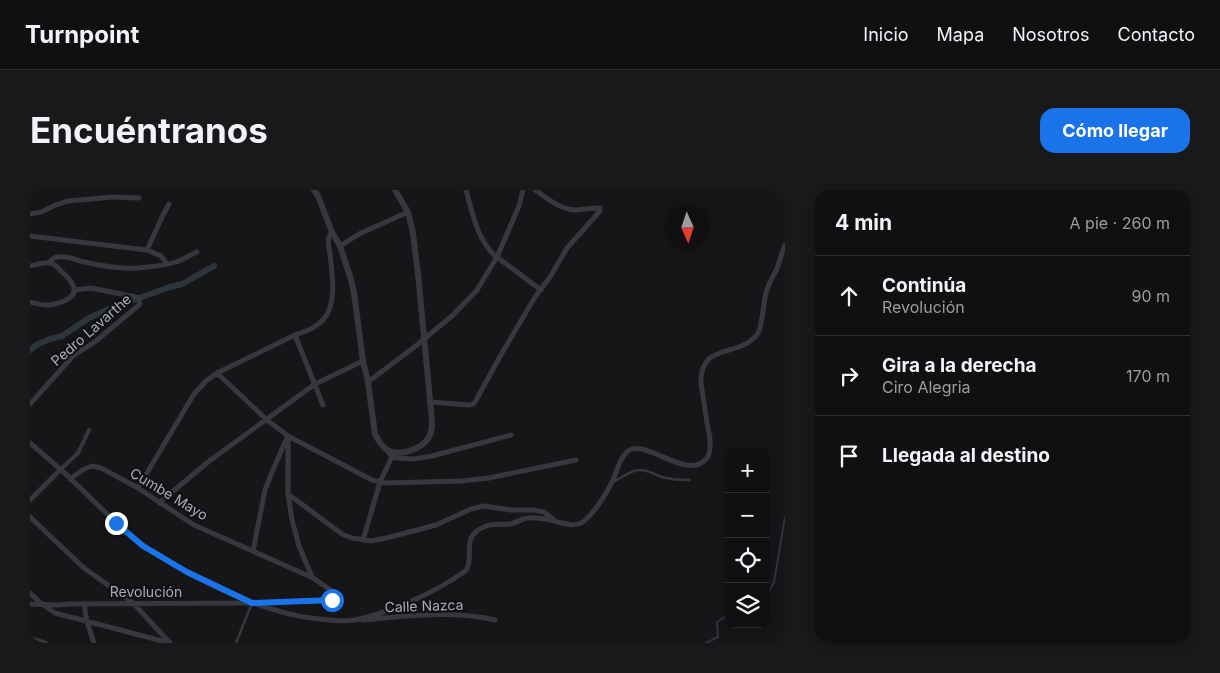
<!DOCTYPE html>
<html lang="es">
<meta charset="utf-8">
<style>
:root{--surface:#101012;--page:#19191b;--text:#f1f3f6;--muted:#9c9d9f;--line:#303032;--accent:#1a73e8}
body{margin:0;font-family:Inter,sans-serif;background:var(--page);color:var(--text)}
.controls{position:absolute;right:15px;bottom:15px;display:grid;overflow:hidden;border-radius:10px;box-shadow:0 2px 8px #0003}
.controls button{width:45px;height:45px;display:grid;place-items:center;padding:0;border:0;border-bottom:1px solid var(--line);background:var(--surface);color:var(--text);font:25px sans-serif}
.compass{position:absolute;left:635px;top:15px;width:45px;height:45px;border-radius:50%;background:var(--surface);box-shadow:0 2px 8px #0003;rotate:177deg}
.stop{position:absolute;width:15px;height:15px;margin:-11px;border:4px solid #1a73e8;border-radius:50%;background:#fff}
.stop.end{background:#1a73e8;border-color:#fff;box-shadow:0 1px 5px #0008}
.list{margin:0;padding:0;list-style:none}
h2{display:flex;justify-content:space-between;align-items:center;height:65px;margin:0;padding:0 20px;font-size:21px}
h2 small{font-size:16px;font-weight:400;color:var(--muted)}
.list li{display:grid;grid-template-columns:32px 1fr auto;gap:15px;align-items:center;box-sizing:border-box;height:80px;padding:0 20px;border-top:1px solid var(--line)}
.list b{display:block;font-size:19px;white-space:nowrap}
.list p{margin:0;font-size:16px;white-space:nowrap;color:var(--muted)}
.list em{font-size:16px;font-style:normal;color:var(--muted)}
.icon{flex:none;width:28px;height:28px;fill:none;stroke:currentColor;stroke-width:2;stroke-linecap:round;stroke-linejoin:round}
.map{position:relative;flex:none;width:755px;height:453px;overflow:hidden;border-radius:15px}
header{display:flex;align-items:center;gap:30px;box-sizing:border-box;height:70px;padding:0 25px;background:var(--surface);border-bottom:1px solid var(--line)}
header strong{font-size:24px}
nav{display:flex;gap:28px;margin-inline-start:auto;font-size:18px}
.intro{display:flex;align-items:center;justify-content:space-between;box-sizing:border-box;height:120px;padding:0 30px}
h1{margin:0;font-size:35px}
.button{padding:12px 22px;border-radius:15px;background:var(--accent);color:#fff;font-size:18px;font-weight:700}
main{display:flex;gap:30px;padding:0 30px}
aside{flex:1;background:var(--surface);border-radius:15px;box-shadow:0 2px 8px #0003}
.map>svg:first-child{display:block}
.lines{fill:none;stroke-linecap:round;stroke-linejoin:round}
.stream{stroke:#2c353c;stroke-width:2}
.canal{stroke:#2c353c;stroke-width:6}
.service{stroke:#37383d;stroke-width:2.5}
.pedestrian{stroke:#37383d;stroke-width:4}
.minor{stroke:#37383d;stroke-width:5}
.tertiary{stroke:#37383d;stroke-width:6}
.route{stroke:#1a73e8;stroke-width:6}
.labels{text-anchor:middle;stroke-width:4.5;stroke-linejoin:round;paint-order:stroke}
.street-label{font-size:14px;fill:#a8adb8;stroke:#111113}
</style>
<header>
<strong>Turnpoint</strong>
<nav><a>Inicio</a><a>Mapa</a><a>Nosotros</a><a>Contacto</a></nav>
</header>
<div class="intro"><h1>Encuéntranos</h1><a class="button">Cómo llegar</a></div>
<main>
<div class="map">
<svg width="755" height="453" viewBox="0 0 755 453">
<rect width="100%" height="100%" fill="#161618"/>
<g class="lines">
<path class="stream" d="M 736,407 L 744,392 L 755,327
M 676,453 L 688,447 L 687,432 L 699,424"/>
<path class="canal" d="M 0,160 L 8,154 L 20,149 L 32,146 L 59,128 L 81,118 L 140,97 L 152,94 L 184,76"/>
<path class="service" d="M 584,291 C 592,288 601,280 609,280 C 618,279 624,285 632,287 C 641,290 650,290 660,290
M 206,453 L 222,413"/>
<path class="pedestrian" d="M 30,280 L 48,263 L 59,240"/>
<path class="minor" d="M 436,0 C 442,22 447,48 464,65 L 511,100
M 0,24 L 11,22 L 26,15 L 38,11 L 83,7 L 109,8
M 0,46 L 117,60 L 131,66 L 137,74
M 310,56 L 329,44 L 378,22
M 117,60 L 133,25 L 139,14
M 19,73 C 21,70 24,67 28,67 C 37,65 45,70 54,72 C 71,76 90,79 108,78 C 120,77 134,76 146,72 C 153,70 160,65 167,62
M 0,76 C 6,75 14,72 20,73 C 26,74 29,79 33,83 C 36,86 41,90 43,95 C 50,109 25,115 16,115 C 11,115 5,113 0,112
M 265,145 L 293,215
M 187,183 L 237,230 L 258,246 L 342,290 L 355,293 L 432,291 L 459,288 L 546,270
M 338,192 L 387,155 L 423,125 L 447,100 L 467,67 L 489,16 L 493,0
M 400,212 L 439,215 L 443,214 L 445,212 L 472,163 L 505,107 L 520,87 L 537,58 L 570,21 L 570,18 L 568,18 C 560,18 552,20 544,20 C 529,19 517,8 505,0
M 0,214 L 43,166 L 66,151 L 110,114 L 109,108 L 106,107 L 61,98 L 45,100
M 0,253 C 14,265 28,277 41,289 C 64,311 86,334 111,354 C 119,360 129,365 138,371 C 182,397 237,424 289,429 C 299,430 316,432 325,430 C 358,423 397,406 425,388 C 428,385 434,383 436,380 C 445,368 430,346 454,337 C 461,333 472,335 480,334 C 485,333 489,331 493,329 C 501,326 511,328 520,330 C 530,332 545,339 554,331 C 565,322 577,303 583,290 C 587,281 589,269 597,262 C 614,246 658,293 677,268 C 679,265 680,259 680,255 C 681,248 678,240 677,233 C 675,220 673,206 671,193 C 670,154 704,167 724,148 C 730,143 731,135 732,127 C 734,118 734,106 738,97 C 740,90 745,84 748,76 C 750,69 752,62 755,55
M 358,261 L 361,266 L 366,268 L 384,269 L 402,266 L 481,245
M 40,289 L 54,279 L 62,276 L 71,278 L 108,298 L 164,335 L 281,387
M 108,298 L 164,204 L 176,191 L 187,183 L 265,145 C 275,142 285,138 292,131 C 308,116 302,83 300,64 C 299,56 296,48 302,42
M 258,304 L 312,344 L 322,348 L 341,351 L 356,348 L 406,335 L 441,319 L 454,316 L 481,320 L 504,320 L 514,322 L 523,329
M 0,310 L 30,280
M 129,313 L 178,272 L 285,194 L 333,171
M 0,327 L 54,378 L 103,413 L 140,453
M 333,350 L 350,292 L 362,267
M 223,361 L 235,300 L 242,282 L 257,248
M 0,403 L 12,414 L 25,423 L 140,453
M 228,413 L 302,410 L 305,408 L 306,405 L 303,402 L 282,387 L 269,356 L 262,330 L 258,304 L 258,246
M 0,414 L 29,415 L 38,414 L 219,413
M 54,414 L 57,432 L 64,453
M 333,430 C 377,426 422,420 465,430
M 0,448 L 15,453"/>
<path class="tertiary" d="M 284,0 L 288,6 L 302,42 L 310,56 L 320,86 L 324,103 L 333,171 L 338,192 L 345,244 C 348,250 351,256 357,260 C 370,267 392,259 399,247 C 402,242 402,237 402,231 L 388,84 L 383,43 L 378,22 L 365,0"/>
</g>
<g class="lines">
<path class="route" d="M 86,333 L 113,356 L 157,382 L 222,413 L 302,410"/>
</g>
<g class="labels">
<g class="street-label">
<text transform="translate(61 140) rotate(-41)" y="5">Pedro Lavarthe</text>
<text transform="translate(139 304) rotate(31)" y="5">Cumbe Mayo</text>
<text x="116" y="407">Revolución</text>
<text transform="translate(394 416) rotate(-2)" y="5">Calle Nazca</text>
</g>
</g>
</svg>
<div class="controls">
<button>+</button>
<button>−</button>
<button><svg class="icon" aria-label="locate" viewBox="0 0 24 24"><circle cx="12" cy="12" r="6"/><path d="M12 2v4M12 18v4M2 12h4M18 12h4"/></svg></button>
<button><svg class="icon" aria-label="layers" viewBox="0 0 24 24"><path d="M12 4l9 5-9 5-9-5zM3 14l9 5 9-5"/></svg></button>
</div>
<svg class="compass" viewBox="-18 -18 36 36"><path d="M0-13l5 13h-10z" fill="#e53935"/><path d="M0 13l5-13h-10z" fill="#9c9d9f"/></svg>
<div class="stop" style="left:302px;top:410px"></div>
<div class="stop end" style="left:86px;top:333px"></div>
</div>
<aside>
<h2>4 min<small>A pie · 260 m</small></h2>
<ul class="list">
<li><svg class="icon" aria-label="ahead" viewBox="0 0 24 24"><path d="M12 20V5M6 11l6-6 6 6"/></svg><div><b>Continúa</b><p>Revolución</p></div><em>90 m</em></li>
<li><svg class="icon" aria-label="right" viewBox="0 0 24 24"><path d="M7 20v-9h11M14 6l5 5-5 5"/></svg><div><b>Gira a la derecha</b><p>Ciro Alegria</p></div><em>170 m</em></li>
<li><svg class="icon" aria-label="arrive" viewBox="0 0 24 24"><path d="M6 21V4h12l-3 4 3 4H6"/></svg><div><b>Llegada al destino</b></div></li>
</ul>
</aside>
</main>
